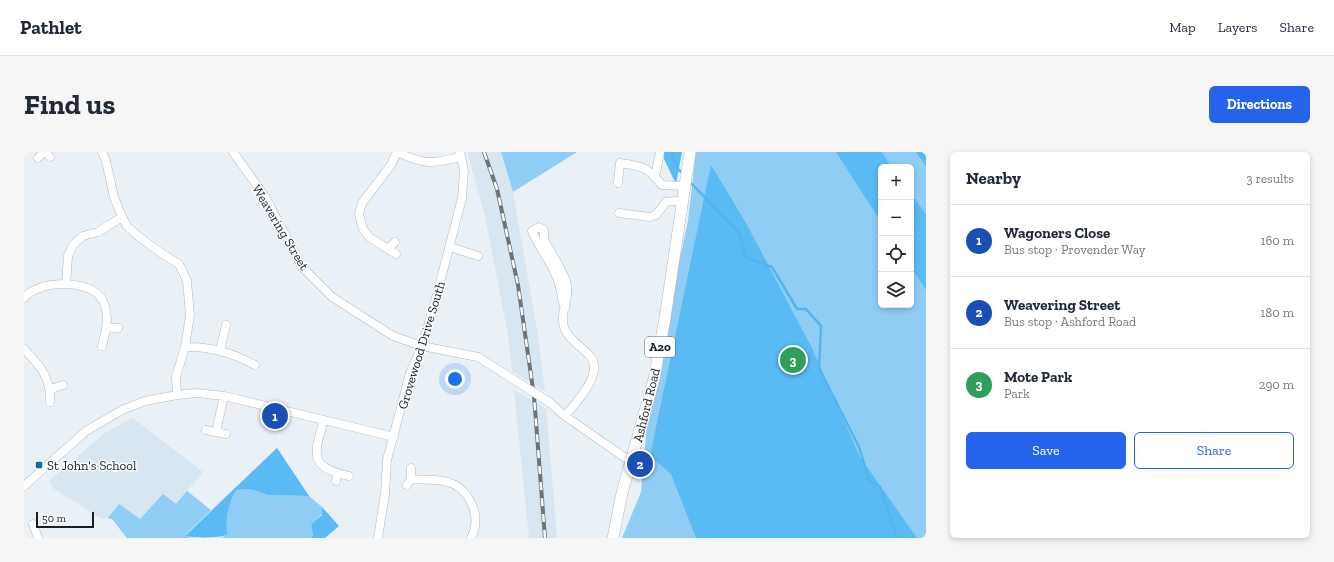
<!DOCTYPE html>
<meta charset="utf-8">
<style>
:root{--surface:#fff;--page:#f6f6f7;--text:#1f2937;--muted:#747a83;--line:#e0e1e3;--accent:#2563eb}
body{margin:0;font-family:"Zilla Slab",serif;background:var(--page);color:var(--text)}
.controls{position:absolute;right:12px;top:12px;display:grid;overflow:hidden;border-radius:6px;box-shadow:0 2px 6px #0003}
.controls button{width:36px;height:36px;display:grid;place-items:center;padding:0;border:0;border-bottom:1px solid var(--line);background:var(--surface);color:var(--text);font:20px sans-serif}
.scale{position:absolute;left:12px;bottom:10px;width:58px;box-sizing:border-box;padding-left:4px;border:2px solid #1c1f21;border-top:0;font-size:11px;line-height:14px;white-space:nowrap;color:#1c1f21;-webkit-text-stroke:3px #fafdff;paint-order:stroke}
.you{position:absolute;left:431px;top:227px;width:14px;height:14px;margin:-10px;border:3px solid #fff;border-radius:50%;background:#1a73e8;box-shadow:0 0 0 6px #1a73e833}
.badge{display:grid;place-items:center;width:26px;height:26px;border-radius:50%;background:var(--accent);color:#fff;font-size:13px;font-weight:700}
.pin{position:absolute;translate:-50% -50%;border:2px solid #fff;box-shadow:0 1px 4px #0006}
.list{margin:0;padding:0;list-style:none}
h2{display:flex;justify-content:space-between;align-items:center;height:52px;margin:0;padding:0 16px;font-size:17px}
h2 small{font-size:13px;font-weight:400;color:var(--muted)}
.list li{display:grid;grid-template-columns:26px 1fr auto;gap:12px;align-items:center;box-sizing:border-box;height:72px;padding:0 16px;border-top:1px solid var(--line)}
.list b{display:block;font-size:15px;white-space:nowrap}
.list p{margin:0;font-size:13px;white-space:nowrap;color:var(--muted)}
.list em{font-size:13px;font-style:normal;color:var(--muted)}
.actions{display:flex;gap:8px;padding:12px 16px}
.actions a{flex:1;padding:9px 0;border:1px solid var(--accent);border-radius:6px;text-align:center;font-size:14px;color:var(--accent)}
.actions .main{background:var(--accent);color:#fff}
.icon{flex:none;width:22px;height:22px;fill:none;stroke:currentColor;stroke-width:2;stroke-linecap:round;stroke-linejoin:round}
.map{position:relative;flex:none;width:902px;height:386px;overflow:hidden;border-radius:6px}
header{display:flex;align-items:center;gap:24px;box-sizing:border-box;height:56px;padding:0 20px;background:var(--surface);border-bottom:1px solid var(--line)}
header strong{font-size:19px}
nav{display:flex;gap:22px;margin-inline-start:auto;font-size:14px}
.intro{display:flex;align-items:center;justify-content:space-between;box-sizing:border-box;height:96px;padding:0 24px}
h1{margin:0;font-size:28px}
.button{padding:10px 18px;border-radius:6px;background:var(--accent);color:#fff;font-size:14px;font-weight:700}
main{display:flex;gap:24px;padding:0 24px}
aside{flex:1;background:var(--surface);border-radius:6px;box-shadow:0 2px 6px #0003}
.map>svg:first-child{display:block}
.built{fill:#d7e6f0}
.green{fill:#8fcdf5;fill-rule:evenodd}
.forest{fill:#5abaf4}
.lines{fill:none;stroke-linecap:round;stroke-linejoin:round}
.stream{stroke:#53b4ee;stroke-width:2.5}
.minor-casing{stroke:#b2b9be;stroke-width:9}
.major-casing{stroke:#b2b9be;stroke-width:12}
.minor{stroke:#fff;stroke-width:8}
.major{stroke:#fff;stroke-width:11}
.rail-casing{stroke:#6e7376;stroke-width:4}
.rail{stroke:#fafdff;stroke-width:2.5;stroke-dasharray:8;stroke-linecap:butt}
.minor-bridge-casing{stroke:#b2b9be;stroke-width:9;stroke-linecap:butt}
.minor-bridge{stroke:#fff;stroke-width:8}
.poi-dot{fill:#0e6d9b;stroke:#fafdff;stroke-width:1.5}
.labels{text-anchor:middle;stroke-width:3;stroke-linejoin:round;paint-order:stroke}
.shield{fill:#fafdff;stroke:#5f6264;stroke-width:1}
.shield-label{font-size:12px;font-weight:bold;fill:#1c1f21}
.street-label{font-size:13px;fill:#1c1f21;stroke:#fafdff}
.poi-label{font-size:13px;fill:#1c1f21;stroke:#fafdff;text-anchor:start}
</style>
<header>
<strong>Pathlet</strong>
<nav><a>Map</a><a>Layers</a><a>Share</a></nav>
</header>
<div class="intro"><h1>Find us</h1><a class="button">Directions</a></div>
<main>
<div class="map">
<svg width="902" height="386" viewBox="0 0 902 386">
<rect width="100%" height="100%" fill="#e9f0f6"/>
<path class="built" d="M 443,0 L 477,0 L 489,40 L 513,178 L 521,239 L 488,219 L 484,183 L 461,64 Z
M 490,238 L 522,256 L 533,386 L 505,386 Z
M 109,266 L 179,320 L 163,339 L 187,358 L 253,296 L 285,344 L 298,355 L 315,374 L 301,386 L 103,386 L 88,367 L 84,366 L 78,367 L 30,337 L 25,329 L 82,280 Z"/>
<path class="green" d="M 477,0 L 553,0 L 489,40 Z
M 672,0 L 902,0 L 902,386 L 598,386 L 617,340 L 624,262 L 664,68 ZM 857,15 L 887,15 L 887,153 L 857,153 Z
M 226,337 L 244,343 L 285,344 L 298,355 L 298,362 L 287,372 L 289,382 L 288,386 L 198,386 L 202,383 C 201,366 204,353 212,338 Z
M 163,339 L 187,358 L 161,383 L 167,386 L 103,386 L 88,367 L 84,366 L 95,352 L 116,367 L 139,342 L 152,352 Z"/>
<path class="forest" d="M 640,0 L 658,0 L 652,32 L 640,7 Z
M 812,0 L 858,0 L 867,15 L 857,15 L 857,70 Z
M 892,0 L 902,0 L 902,14 Z
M 687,13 L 722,71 L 787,194 L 836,305 L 893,386 L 672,386 L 647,322 L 626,304 Z
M 887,42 L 902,62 L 902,138 L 887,115 Z
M 253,296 L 285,344 L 244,343 L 226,337 L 212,338 C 204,353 201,366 203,383 C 194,386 170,386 161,384 Z
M 298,355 L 315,374 L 301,386 L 288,386 L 289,382 L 287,372 L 298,363 Z"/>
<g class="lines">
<path class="stream" d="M 647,0 L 654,17 L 657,20
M 668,32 L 716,82 L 721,105 L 748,115 L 773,157 L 782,157 L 797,174 L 795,216 L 835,295 L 845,328 L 856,335 L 873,386"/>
<g class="minor-casing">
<path id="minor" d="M 22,0 L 26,5
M 78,0 L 82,9 L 90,45 L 98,65 L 103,74 L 114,84 L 137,101 L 155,112 L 163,129 L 166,163 L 161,195 L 152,225 L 153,243
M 209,0 L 242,46 L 278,115 L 308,145 L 369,184 L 398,194 L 454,205 L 495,231
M 373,0 C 400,13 408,12 437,5
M 14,6 L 20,0
M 631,25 L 636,0
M 594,31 L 596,11 C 619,14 623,15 638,33 L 661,34
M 595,61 L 626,65 L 632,63 L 642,50 L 651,49 L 658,50
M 426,95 L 454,104
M 365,96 L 371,90
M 372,102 L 345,85 L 339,77 L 335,62 L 338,51 L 367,13 L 373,0
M 42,132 L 44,104 L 49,93 L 59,84 L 74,80 L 98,65
M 0,146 C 14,128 68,126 79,149 C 86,165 82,178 78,194
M 541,156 C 537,148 538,140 535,132 C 530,112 515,97 508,79 L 515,75 L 520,78 C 520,81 520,85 520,87 C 521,91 524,95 526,98 C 532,110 540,120 543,133 C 546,151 534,161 541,178 C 546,188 556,194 564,202 C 583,220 552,250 541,264
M 83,175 L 94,176
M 161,195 C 187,194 209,201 231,213
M 0,197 C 16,214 27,225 26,250
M 196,198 L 202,173
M 27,237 L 39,233
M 525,250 L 541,264 L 600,305
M 300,268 C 290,302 284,315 325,324
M 182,278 L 202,282
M 192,280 L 200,244
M 387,327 C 399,328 412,327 424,330 C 442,335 454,357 451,374 C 451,378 449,382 447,386
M 312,329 L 313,321
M 383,333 L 387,327 L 387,316
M 0,334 L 62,279 L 98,258 L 121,249 L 153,243 L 173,241 L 200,244 L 370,285
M 9,372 L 14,386
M 354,386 L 361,342 L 363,308 L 386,221 L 398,194 L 411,150 L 438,46 L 440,19 L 436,0"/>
</g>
<g class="major-casing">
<path id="major" d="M 589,386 L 598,341 L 630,227 L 641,166 L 666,0"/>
</g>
<use href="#minor" class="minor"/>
<use href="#major" class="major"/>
<g class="rail-casing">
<path id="rail" d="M 460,0 L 473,37 L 494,133 L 510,244 L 521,386"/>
</g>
<use href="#rail" class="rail"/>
<g class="minor-bridge-casing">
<path id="minor-bridge" d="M 495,231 L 525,250"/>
</g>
<use href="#minor-bridge" class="minor-bridge"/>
</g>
<rect class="poi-dot" x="11" y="309" width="8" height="8" rx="2"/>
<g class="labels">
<rect class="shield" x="621" y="185" width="30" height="20" rx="3"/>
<g class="shield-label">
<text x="636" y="199">A20</text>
</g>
<g class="street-label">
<text transform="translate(257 75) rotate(59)" y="5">Weavering Street</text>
<text transform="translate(397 193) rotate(-73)" y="5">Grovewood Drive South</text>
<text transform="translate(622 253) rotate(-76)" y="5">Ashford Road</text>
</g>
<g class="poi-label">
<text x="23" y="318">St John's School</text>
</g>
</g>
</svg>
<div class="controls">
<button>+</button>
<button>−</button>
<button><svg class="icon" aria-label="locate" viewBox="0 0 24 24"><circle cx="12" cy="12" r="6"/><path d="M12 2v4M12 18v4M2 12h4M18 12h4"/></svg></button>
<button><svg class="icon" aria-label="layers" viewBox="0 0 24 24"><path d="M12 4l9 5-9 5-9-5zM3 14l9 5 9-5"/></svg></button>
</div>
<div class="scale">50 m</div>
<div class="you"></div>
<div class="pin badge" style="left:251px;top:264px;background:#1a4fb4">1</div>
<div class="pin badge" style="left:616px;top:312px;background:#1a4fb4">2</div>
<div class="pin badge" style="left:769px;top:208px;background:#2e9e5b">3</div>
</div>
<aside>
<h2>Nearby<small>3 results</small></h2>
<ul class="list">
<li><span class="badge" style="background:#1a4fb4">1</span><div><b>Wagoners Close</b><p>Bus stop · Provender Way</p></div><em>160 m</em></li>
<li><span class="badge" style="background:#1a4fb4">2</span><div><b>Weavering Street</b><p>Bus stop · Ashford Road</p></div><em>180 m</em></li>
<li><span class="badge" style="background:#2e9e5b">3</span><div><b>Mote Park</b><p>Park</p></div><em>290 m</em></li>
</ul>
<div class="actions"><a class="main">Save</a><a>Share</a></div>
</aside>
</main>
